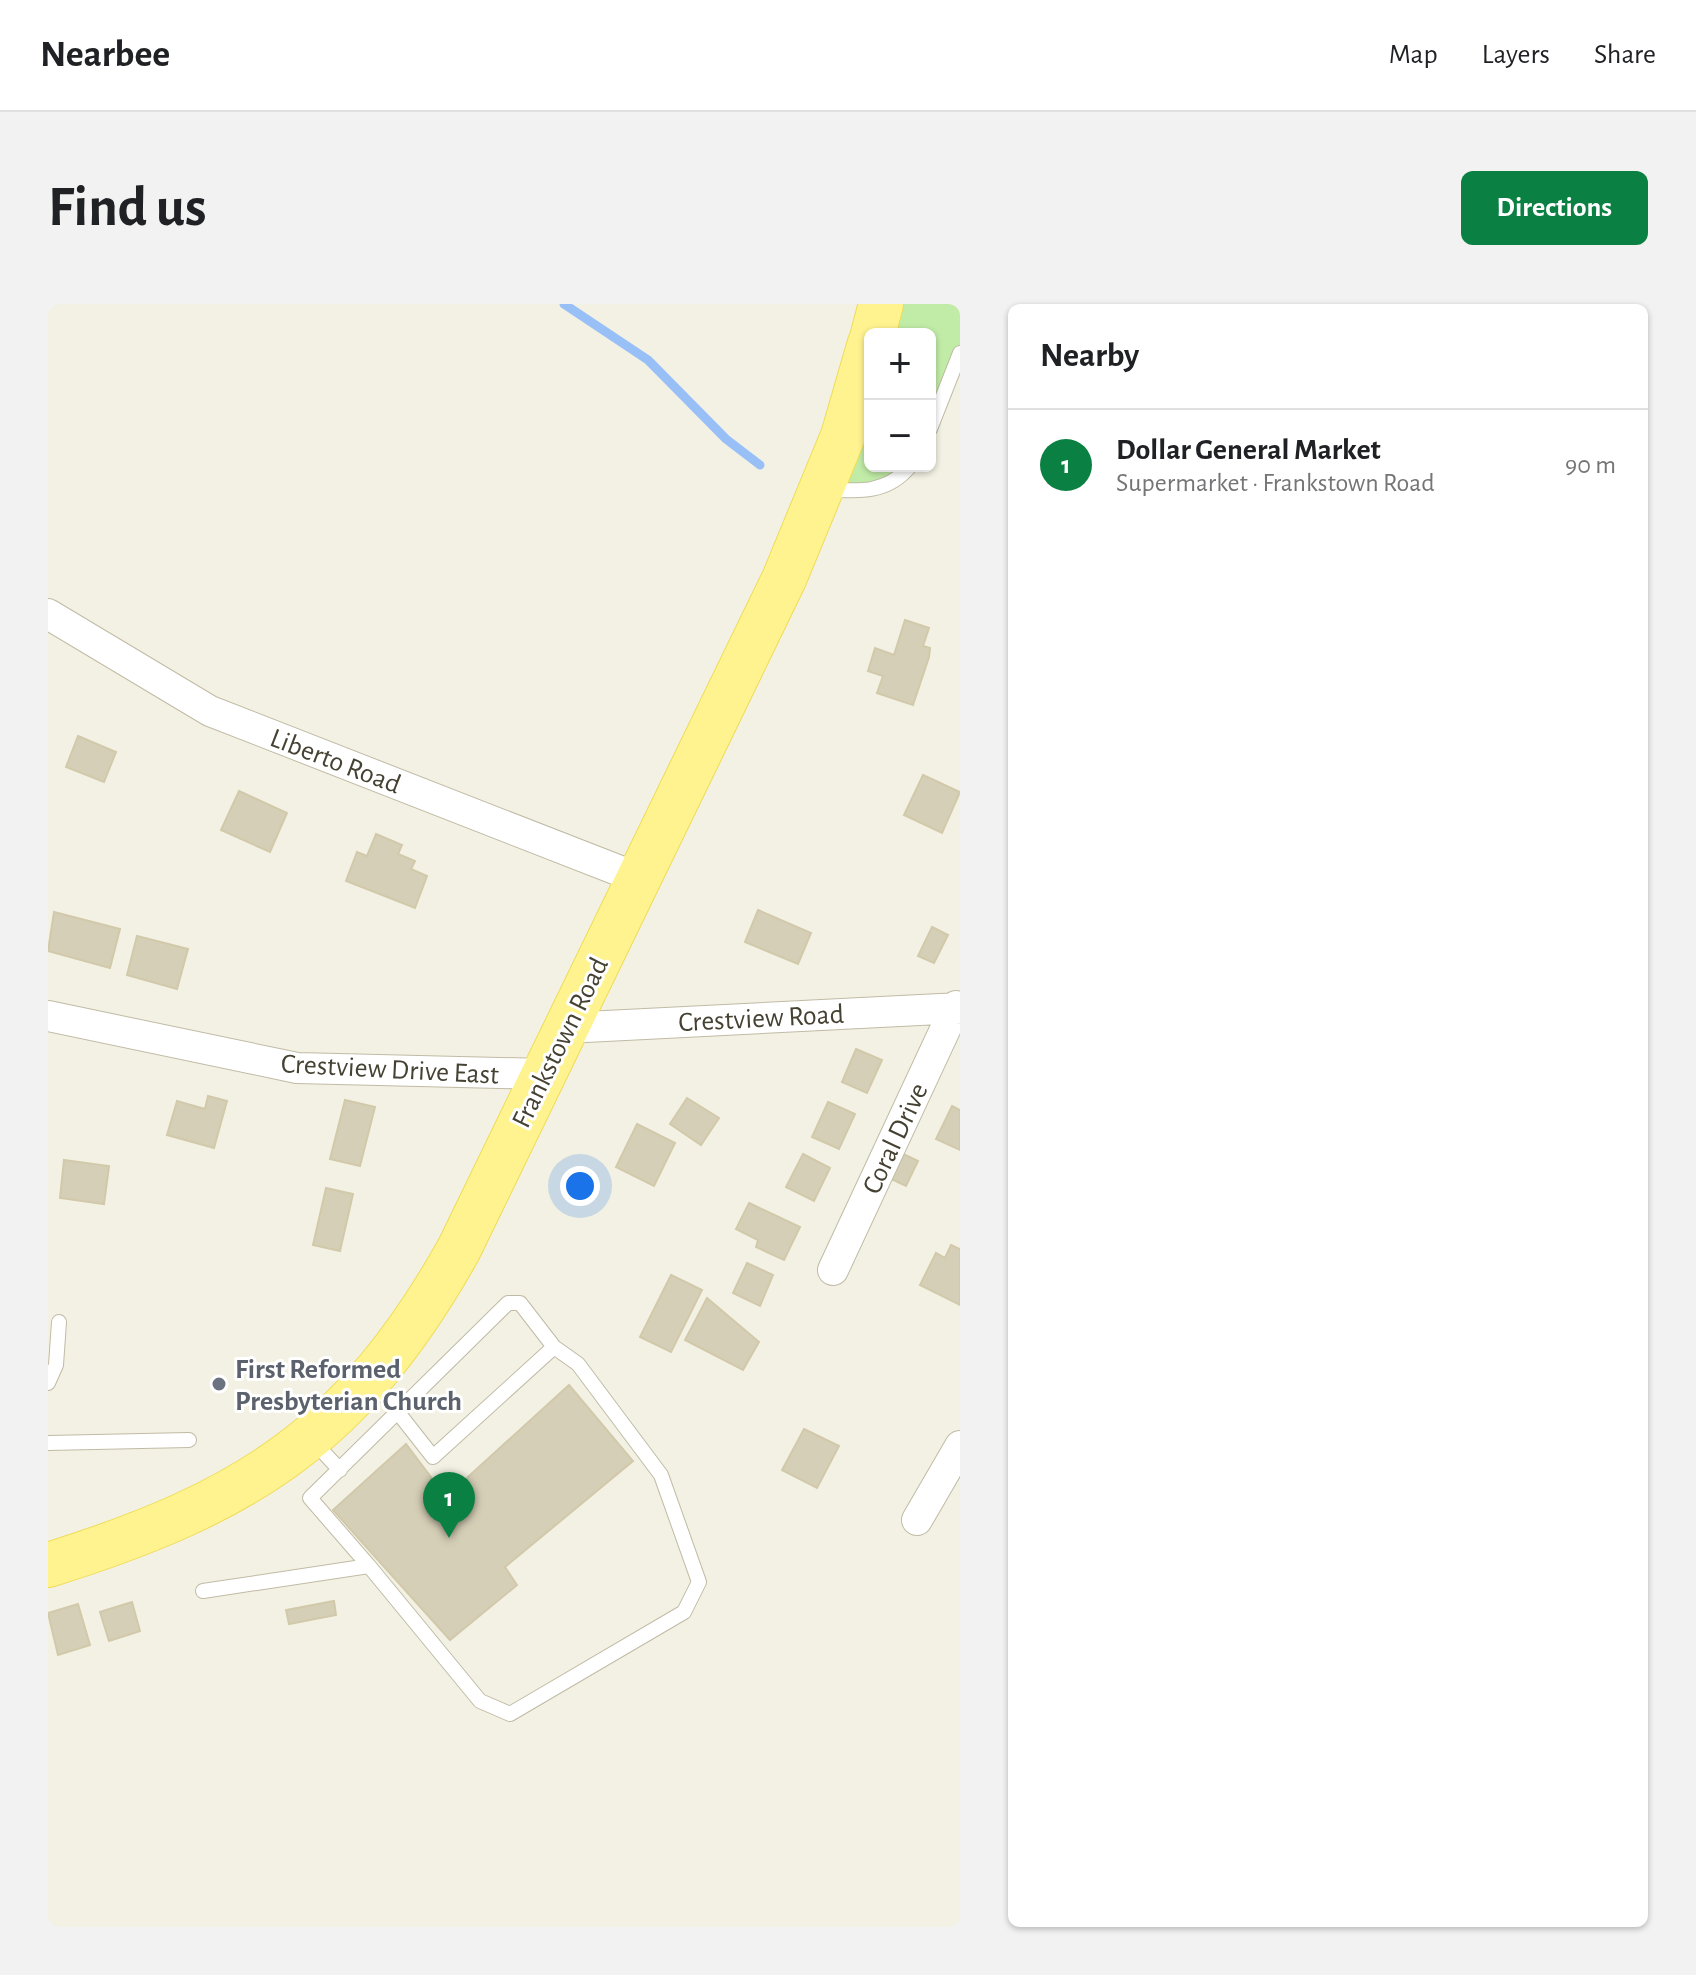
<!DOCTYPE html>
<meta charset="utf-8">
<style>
:root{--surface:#fff;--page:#f2f2f2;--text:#202124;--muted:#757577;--line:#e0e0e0;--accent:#0b8043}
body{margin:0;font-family:"Alegreya Sans",sans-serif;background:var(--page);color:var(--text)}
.controls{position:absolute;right:24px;top:24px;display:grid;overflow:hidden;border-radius:12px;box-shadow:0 2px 6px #0004}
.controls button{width:72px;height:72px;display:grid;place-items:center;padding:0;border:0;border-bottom:2px solid var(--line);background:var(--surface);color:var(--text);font:40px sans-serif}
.you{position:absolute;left:532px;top:882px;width:28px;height:28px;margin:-20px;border:6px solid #fff;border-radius:50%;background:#1a73e8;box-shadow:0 0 0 12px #1a73e833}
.badge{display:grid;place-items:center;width:52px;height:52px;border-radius:50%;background:var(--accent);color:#fff;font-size:26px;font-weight:700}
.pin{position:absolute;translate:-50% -66px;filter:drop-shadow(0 2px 4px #0008)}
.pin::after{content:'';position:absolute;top:42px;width:28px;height:24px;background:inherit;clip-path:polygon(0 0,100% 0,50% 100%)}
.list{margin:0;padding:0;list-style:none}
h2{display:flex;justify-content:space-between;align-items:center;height:104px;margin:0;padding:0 32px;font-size:34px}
h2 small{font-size:26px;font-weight:400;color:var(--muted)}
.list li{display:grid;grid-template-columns:52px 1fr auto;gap:24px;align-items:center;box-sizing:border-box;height:112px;padding:0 32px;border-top:2px solid var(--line)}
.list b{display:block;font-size:30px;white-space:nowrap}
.list p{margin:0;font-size:26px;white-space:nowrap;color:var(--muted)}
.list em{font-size:26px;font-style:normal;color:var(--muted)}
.map{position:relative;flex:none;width:912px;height:1623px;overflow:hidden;border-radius:12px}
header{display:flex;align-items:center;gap:48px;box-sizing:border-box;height:112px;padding:0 40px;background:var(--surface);border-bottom:2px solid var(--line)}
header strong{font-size:38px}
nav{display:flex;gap:44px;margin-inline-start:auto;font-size:28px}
.intro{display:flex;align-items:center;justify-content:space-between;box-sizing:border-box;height:192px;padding:0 48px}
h1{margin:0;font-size:56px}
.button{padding:20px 36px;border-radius:12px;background:var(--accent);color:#fff;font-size:28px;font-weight:700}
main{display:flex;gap:48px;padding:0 48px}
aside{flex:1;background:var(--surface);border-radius:12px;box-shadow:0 2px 6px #0004}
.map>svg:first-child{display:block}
.green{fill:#c1eca7}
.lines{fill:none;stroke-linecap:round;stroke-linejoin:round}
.stream{stroke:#98c0f7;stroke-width:9}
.building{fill:#d6cfb7;stroke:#d1c9aa;stroke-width:2}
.lane-casing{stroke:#c0bba5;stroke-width:16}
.street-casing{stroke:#c0bba5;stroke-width:32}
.primary-casing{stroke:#efdc55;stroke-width:46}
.lane{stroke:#fff;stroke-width:14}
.street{stroke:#fff;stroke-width:30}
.primary{stroke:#fff390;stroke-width:44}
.worship-dot{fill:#6b7280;stroke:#fff;stroke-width:3}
.labels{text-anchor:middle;stroke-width:6;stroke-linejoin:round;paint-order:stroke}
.street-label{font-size:28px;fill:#464233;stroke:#fff}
.worship-label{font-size:28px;font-weight:bold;fill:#5b616d;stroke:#fff;text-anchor:start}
</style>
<header>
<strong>Nearbee</strong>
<nav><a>Map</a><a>Layers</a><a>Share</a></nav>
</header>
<div class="intro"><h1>Find us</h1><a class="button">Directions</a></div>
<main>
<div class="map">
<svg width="912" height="1623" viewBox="0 0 912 1623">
<rect width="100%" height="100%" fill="#f3f1e3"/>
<path class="green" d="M 833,0 L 912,0 L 912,49 L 882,125 L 882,30 L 825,30 Z
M 822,39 L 822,162 L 862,162 L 844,179 L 775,184 Z"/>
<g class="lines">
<path class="stream" d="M 516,0 L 600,56 L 678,135 L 712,161"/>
</g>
<path class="building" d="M 857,316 L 881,324 L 875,342 L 882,344 L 881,353 L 865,401 L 829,389 L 835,372 L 820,367 L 827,344 L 846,351 Z
M 30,432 L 68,448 L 56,478 L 18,463 Z
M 875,471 L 912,488 L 894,529 L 856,511 Z
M 191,487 L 239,509 L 222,548 L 173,526 Z
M 328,530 L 354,541 L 350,550 L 367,557 L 363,565 L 379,572 L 367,604 L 298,577 L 309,548 L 319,552 Z
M 710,606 L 763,629 L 750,660 L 697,638 Z
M 6,608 L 72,625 L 62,664 L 0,647 Z
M 884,623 L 900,631 L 886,659 L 870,652 Z
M 89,632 L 140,645 L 129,685 L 79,671 Z
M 808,745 L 834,756 L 819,789 L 794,778 Z
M 160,792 L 179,797 L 166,844 L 119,831 L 129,797 L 157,805 Z
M 639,794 L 671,814 L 653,841 L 622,820 Z
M 297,796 L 327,803 L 312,862 L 282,855 Z
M 780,798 L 807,810 L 791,845 L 764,833 Z
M 904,802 L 912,806 L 912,846 L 888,835 Z
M 589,820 L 627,839 L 606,882 L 568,863 Z
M 853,849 L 870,857 L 858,882 L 841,874 Z
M 755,850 L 782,864 L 766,897 L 738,883 Z
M 16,856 L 61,862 L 56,900 L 12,894 Z
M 278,884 L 305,890 L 292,947 L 265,941 Z
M 701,899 L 752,923 L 736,956 L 708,943 L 710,936 L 688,925 Z
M 903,941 L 912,945 L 912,1001 L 872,981 L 888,949 L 897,954 Z
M 699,959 L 725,971 L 712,1002 L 685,989 Z
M 623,971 L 654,986 L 623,1048 L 592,1033 Z
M 659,994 L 711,1038 L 695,1066 L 637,1036 Z
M 521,1081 L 585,1157 L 457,1263 L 469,1281 L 402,1336 L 285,1206 L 358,1140 L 398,1193 Z
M 756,1125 L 791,1142 L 769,1184 L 734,1166 Z
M 286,1297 L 288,1311 L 241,1320 L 238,1306 Z
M 84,1298 L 92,1327 L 61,1337 L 52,1308 Z
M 30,1300 L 42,1341 L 10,1351 L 0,1309 Z"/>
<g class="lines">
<g class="lane-casing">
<path id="lane" d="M 882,125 L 912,49
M 779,185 C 811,188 840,189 862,162
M 0,1079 L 8,1061 L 11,1018
M 263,1135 L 292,1166
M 0,1139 L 141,1136
M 321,1262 L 432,1397 L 462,1410 L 636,1308 L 651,1278 L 613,1171 L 530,1060 L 506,1043
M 155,1287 L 321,1262 L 262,1194 L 460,999 L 472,999 L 506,1043 L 385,1153 L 326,1078"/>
</g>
<g class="street-casing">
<path id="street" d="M 0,310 L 162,407 L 590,574
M 0,712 L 249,764 L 497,770
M 518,724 L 912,704
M 785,966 L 908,702
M 869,1216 L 912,1142"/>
</g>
<g class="primary-casing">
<path id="primary" d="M 825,30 L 833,0
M 0,1261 C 199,1199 307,1131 411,945 L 736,275 L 795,132 L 822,39"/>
</g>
<use href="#lane" class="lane"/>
<use href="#street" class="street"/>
<use href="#primary" class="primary"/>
</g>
<circle class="worship-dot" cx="171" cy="1080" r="8"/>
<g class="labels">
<g class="street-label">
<text transform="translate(288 456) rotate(21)" y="10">Liberto Road</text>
<text transform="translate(713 713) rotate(-3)" y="10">Crestview Road</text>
<text transform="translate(511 738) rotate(-64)" y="10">Frankstown Road</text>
<text transform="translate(342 764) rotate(3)" y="10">Crestview Drive East</text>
<text transform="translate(846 834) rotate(-65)" y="10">Coral Drive</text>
</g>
<g class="worship-label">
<text x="187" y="1074">First Reformed<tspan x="187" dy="32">Presbyterian Church</tspan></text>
</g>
</g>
</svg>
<div class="controls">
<button>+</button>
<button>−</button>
</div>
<div class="you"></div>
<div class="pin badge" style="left:401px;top:1234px">1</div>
</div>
<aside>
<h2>Nearby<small></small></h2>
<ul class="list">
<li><span class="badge">1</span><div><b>Dollar General Market</b><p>Supermarket · Frankstown Road</p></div><em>90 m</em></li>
</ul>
</aside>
</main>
